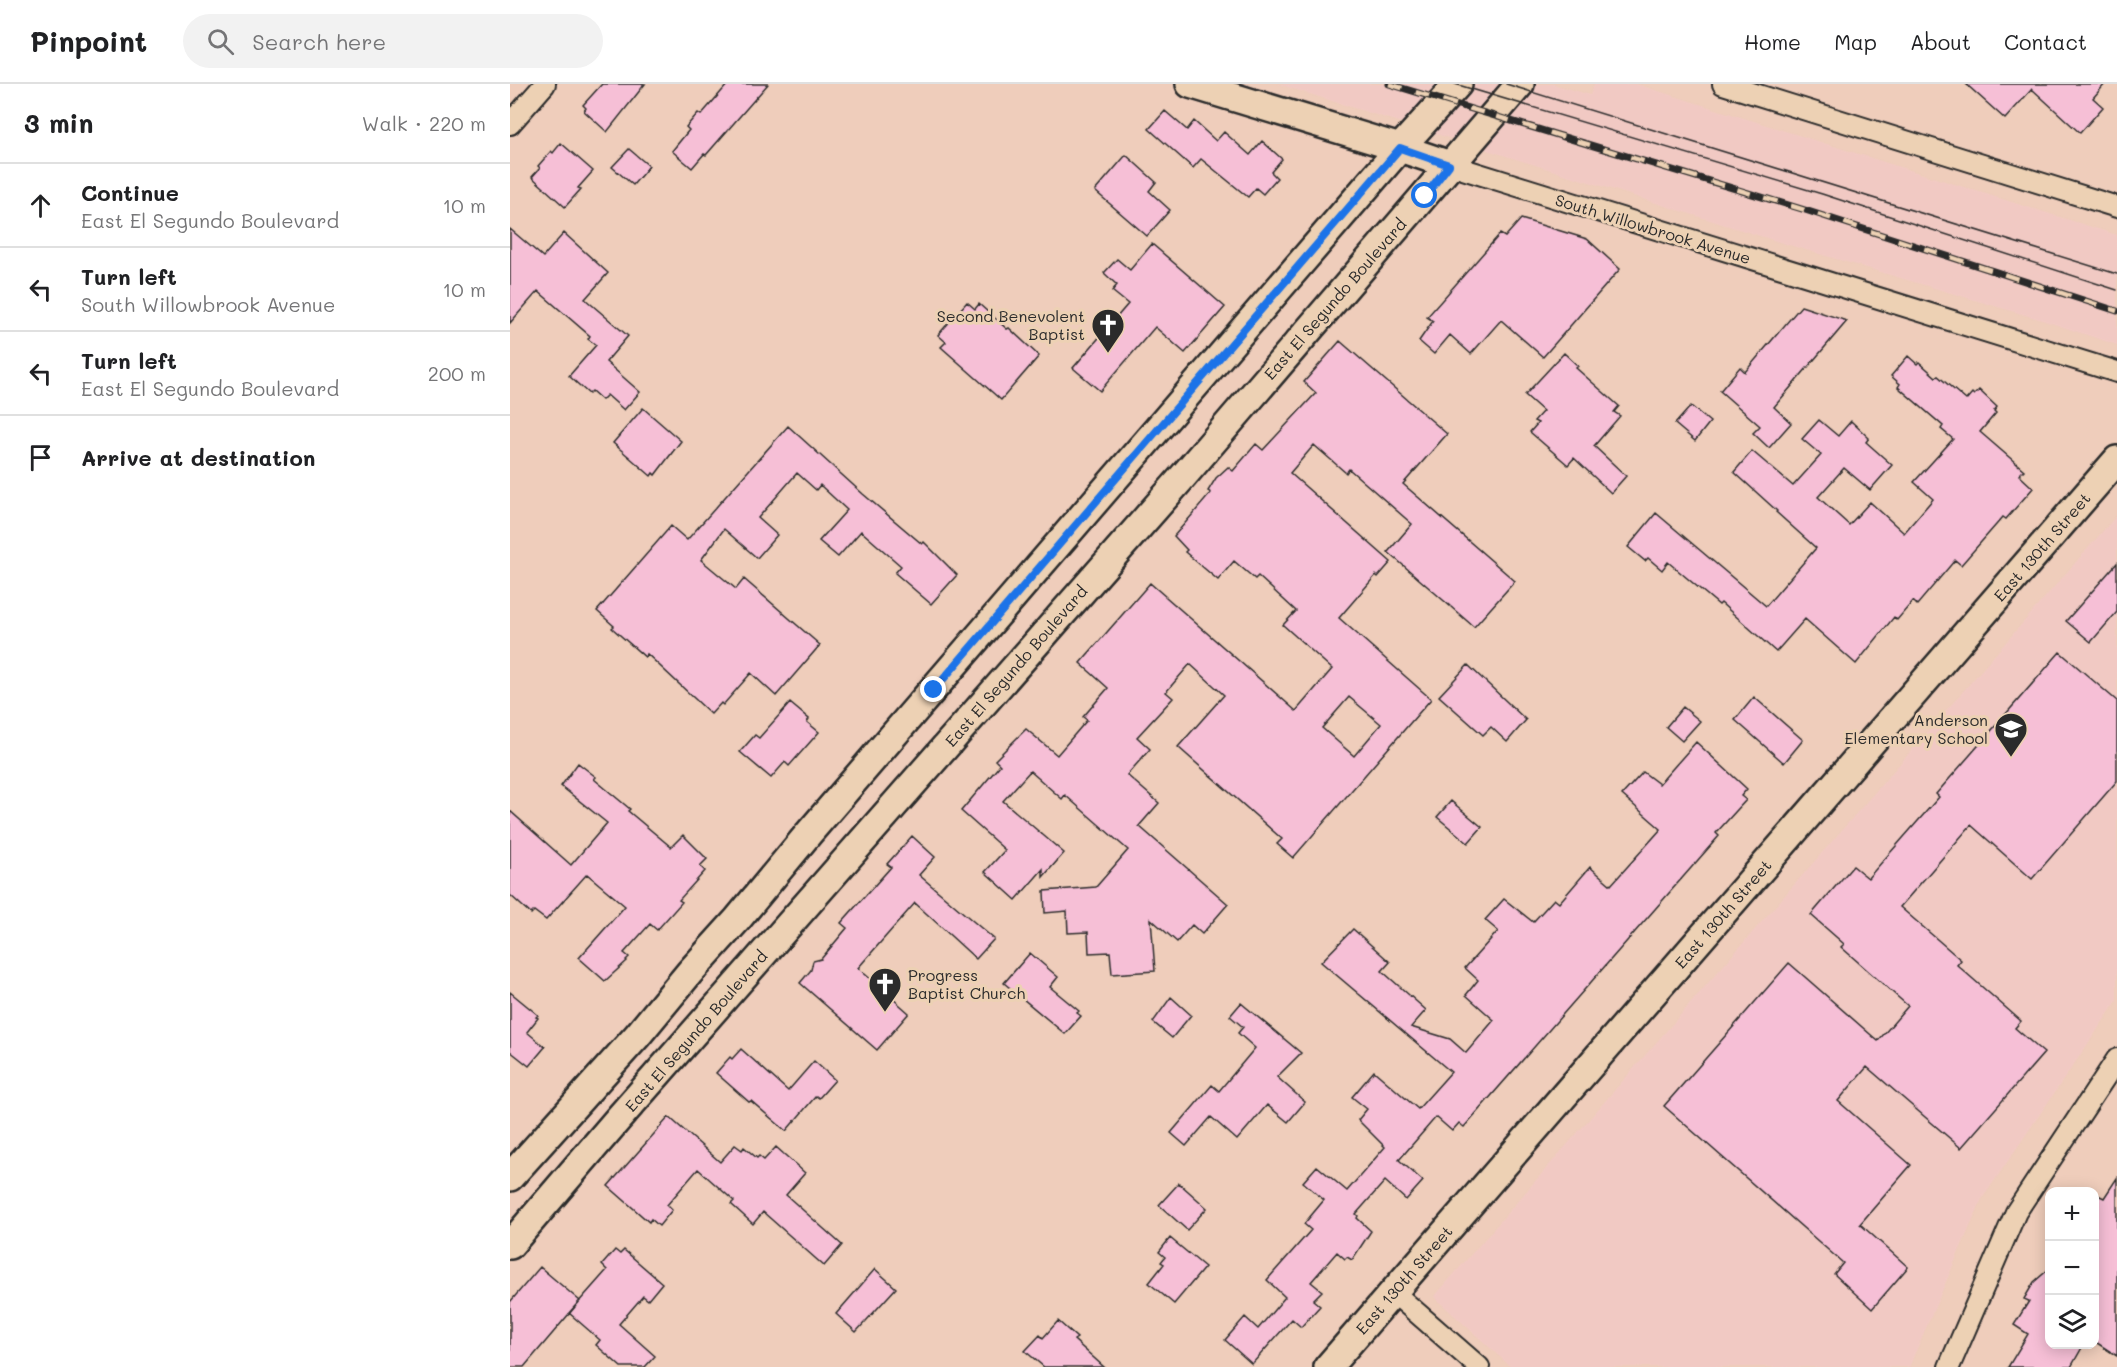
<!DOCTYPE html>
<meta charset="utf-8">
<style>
:root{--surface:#fff;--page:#f2f2f2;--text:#202124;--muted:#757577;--line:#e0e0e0}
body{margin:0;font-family:Mali,sans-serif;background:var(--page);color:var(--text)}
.controls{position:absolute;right:18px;bottom:18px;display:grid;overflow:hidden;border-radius:12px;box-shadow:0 3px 15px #0003}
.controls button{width:54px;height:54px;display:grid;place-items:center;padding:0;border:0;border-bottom:2px solid var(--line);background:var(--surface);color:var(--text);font:30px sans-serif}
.stop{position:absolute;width:18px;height:18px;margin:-14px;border:4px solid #1a73e8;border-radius:50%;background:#fff}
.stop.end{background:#1a73e8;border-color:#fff;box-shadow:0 2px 6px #0008}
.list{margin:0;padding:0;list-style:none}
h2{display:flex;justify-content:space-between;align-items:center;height:78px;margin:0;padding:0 24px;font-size:26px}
h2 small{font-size:20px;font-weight:400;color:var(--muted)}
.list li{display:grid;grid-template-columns:39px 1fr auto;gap:18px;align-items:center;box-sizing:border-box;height:84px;padding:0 24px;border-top:2px solid var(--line)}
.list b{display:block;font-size:22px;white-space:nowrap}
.list p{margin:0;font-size:20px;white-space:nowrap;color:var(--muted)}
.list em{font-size:20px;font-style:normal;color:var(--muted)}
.icon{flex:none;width:33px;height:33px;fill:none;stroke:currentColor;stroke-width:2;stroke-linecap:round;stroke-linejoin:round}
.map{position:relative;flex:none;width:1607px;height:1283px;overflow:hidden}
header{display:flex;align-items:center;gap:36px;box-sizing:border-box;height:84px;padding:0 30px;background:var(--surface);border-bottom:2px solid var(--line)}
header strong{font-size:28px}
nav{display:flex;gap:33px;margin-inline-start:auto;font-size:21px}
.search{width:420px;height:54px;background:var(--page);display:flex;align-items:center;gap:15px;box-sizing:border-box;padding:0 21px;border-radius:33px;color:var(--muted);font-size:22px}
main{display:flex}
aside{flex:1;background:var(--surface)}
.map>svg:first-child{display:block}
.built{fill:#f1c9c3}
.building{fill:#f6bfd6;stroke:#2b2b2b;stroke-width:1.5;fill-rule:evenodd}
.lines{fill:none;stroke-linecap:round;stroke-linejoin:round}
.street-casing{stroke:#2b2b2b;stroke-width:24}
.secondary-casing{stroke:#2b2b2b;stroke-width:32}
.street{stroke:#edd1b4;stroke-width:20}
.secondary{stroke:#edd1b4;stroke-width:27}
.tram{stroke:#2b2b2b;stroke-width:1.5}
.rail-casing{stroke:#2b2b2b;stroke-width:7}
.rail{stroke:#edd1b4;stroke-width:4.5;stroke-dasharray:14;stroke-linecap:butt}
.route{stroke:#1a73e8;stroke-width:8}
.labels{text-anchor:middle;stroke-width:6;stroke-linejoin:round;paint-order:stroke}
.street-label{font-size:16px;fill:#2b2b2b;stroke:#edd1b4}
.poi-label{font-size:16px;fill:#2b2b2b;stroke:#edd1b4;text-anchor:end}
</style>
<header>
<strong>Pinpoint</strong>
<div class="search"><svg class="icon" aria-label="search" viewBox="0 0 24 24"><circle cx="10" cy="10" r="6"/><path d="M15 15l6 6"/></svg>Search here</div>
<nav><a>Home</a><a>Map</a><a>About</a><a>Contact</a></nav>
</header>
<main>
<aside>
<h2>3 min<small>Walk · 220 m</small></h2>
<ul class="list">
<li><svg class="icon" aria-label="ahead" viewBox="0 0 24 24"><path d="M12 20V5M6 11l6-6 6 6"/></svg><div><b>Continue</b><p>East El Segundo Boulevard</p></div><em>10 m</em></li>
<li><svg class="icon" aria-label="left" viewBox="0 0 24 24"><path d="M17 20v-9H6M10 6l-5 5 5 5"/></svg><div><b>Turn left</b><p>South Willowbrook Avenue</p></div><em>10 m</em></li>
<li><svg class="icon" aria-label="left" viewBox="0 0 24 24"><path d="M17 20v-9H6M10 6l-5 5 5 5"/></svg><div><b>Turn left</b><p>East El Segundo Boulevard</p></div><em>200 m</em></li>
<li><svg class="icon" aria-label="arrive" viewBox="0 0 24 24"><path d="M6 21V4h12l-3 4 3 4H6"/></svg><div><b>Arrive at destination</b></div></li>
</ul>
</aside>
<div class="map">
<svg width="1607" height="1283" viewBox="0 0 1607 1283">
<rect width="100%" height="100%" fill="#efcdbb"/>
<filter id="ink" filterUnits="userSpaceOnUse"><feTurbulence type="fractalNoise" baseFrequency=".0167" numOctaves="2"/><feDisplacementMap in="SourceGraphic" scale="12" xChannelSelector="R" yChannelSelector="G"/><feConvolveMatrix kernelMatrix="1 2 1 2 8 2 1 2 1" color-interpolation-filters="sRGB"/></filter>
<g filter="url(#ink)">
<path class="built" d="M 768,0 L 1043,0 L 1080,11 L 1084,0 L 1126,0 L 1607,151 L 1607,261 L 1532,236 L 1269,158 Z
M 1607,431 L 1607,917 L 1472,1115 L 1399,1283 L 1001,1283 L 924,1213 Z"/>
<path class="building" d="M 92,0 L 135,0 L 97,48 L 74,27 L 76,24 L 73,21 Z
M 218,0 L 258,0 L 196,71 L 194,70 L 182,84 L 162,67 L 179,46 L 176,43 L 188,29 L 191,31 Z
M 1456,0 L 1595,0 L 1583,14 L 1593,23 L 1570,49 L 1522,5 L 1495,35 Z
M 655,27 L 677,46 L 684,37 L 706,57 L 714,48 L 740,71 L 752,57 L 772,75 L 761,88 L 767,94 L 753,110 L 746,104 L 738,113 L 691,75 L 683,84 L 639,45 Z
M 51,59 L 83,87 L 68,104 L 71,105 L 55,123 L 22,93 L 30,84 L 28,82 L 41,67 L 43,69 Z
M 119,65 L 139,82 L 123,101 L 102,83 Z
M 616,71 L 646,98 L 639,107 L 660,126 L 637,152 L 585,107 Z
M 1011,135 L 1077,155 L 1110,185 L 1033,273 L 991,236 L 961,270 L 940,251 L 924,270 L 909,257 L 923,237 L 917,233 L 990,150 L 995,153 Z
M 0,145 L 33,173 L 54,149 L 98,189 L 75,215 L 118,252 L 96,278 L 130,308 L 114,326 L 97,311 L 92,316 L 82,307 L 79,310 L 59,292 L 86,261 L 78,255 L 80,252 L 28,207 L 0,239 Z
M 642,160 L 715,223 L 675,269 L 645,243 L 590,307 L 563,284 L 618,220 L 602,207 L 607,201 L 594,189 L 607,175 L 620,186 Z
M 457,218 L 465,225 L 469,220 L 497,245 L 499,244 L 529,272 L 491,316 L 431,263 L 436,258 L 428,251 Z
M 1291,222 L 1337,237 L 1264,323 L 1281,339 L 1259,364 L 1243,349 L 1250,342 L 1210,307 L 1230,283 L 1235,288 Z
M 830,257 L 937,350 L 893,400 L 1005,497 L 964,543 L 878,468 L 902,440 L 839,385 L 836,389 L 804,361 L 780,389 L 881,478 L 868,493 L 866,491 L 829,534 L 921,615 L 783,774 L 767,760 L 772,755 L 668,663 L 714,611 L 680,580 L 656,608 L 663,614 L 627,653 L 640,665 L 617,691 L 649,719 L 629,742 L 718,820 L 692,850 L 682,841 L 667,858 L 641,835 L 645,887 L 602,890 L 600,868 L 579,869 L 578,848 L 558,849 L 557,827 L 535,829 L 534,807 L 586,803 L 618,766 L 555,711 L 552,715 L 520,687 L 493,717 L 554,769 L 533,793 L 533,785 L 506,816 L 475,788 L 495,766 L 451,727 L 490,681 L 485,676 L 516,645 L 547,671 L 577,636 L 573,633 L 598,604 L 570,579 L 640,499 L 786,627 L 822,585 L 773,541 L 786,527 L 748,492 L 745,495 L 724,477 L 708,496 L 675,468 L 677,466 L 664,452 L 701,409 L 698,407 L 706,394 L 718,383 L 723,387 L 746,360 L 753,366 L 806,309 L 794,298 ZM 839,613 L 871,640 L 844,672 L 812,644 Z
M 1054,269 L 1068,282 L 1066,284 L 1109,322 L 1104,328 L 1110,332 L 1084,362 L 1116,392 L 1101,409 L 1064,374 L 1058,381 L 1020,348 L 1028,339 L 1024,337 L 1033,327 L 1015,311 Z
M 1398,272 L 1407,280 L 1409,278 L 1426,293 L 1428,292 L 1456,316 L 1462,309 L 1464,311 L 1469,306 L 1487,323 L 1484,327 L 1486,329 L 1470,348 L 1514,386 L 1509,391 L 1523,404 L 1496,435 L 1493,433 L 1451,481 L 1445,476 L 1407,521 L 1403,517 L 1387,536 L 1384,533 L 1346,580 L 1295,535 L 1266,568 L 1211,519 L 1209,521 L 1158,478 L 1152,486 L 1138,474 L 1135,477 L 1118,463 L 1146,429 L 1256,522 L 1306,464 L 1266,428 L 1267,427 L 1224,388 L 1242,367 L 1283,402 L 1311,371 L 1292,355 L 1309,336 L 1328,352 L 1341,337 L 1359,354 L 1356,358 L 1382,381 L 1360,406 L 1334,384 L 1308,413 L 1339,441 L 1360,418 L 1394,449 L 1423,415 L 1404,398 L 1443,355 L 1431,345 L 1433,342 L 1388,303 L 1390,300 L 1381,292 Z
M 1181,322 L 1200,338 L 1185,357 L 1165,340 Z
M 133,324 L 171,357 L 145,391 L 143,389 L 141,392 L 103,359 Z
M 278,342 L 353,410 L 412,460 L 414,458 L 447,491 L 421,520 L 385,489 L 391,482 L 351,447 L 328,473 L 309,457 L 337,426 L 310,401 L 306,406 L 287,389 L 248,434 L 267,451 L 247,474 L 214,445 L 191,476 L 226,505 L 234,495 L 310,561 L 266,612 L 241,589 L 213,621 L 211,619 L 201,630 L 137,570 L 135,573 L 102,544 L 104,542 L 87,527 L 161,442 L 177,456 Z
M 1607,479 L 1607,528 L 1581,558 L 1556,537 Z
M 1550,568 L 1607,617 L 1607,697 L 1522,795 L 1461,741 L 1390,823 L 1451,876 L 1447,881 L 1511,937 L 1505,944 L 1534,969 L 1451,1064 L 1357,983 L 1328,1017 L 1401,1081 L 1350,1140 L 1398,1183 L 1362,1225 L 1324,1190 L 1333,1179 L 1154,1022 L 1279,879 L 1368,957 L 1398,922 L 1331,863 L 1334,860 L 1301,831 L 1343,782 L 1358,794 L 1429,713 L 1426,710 Z
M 958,581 L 1016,636 L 997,658 L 981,643 L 973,651 L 929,612 Z
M 1244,613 L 1293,656 L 1274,679 L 1225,636 Z
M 280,619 L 299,635 L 297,638 L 309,648 L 279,682 L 275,678 L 261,694 L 230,668 L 245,651 L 249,654 Z
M 1173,623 L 1190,637 L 1172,657 L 1156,643 Z
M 1186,658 L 1237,705 L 1231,712 L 1236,716 L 1206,749 L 1209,752 L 954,1043 L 949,1039 L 942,1047 L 926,1033 L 889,1076 L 913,1097 L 896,1116 L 875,1097 L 846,1130 L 848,1132 L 847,1134 L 861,1147 L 842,1176 L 837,1173 L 835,1175 L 827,1168 L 801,1198 L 812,1207 L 803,1216 L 810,1222 L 791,1243 L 782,1235 L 742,1280 L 715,1256 L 735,1233 L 748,1245 L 775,1213 L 757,1196 L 801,1146 L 794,1140 L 814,1116 L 793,1098 L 807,1082 L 837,1107 L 875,1063 L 848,1036 L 857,1025 L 842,1013 L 864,987 L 908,1025 L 941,988 L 811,878 L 843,845 L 880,878 L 872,887 L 916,926 L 901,943 L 940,955 L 956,969 L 984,936 L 956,911 L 968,896 L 955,884 L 988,847 L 975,836 L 994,815 L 1023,838 L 1044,815 L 1049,819 L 1080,783 L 1101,801 L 1151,745 L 1112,711 L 1133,688 L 1149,700 Z
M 68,679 L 86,693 L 84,695 L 120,725 L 118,727 L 161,763 L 173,751 L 197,775 L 190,782 L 195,787 L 169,816 L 172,818 L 147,846 L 140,840 L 114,869 L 119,873 L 116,876 L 117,877 L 95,897 L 69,874 L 115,822 L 77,790 L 36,836 L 24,827 L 21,830 L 0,811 L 0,727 L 61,781 L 97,739 L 51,702 Z
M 941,717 L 972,743 L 958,759 L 927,733 Z
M 402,752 L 425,773 L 409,791 L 484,855 L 466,875 L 405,819 L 348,884 L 399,929 L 367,966 L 290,899 L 301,886 L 303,877 L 311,875 L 337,844 L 331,839 L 381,783 L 377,780 Z
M 520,869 L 548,893 L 540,903 L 569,927 L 567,929 L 571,932 L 555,950 L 494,899 Z
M 0,908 L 28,931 L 26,933 L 28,934 L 17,948 L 35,963 L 19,982 L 0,967 Z
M 661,913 L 681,931 L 662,954 L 643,938 Z
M 731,919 L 791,969 L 767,993 L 795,1018 L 778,1038 L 757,1021 L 727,1056 L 701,1033 L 676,1062 L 661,1049 L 702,1001 L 709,1007 L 745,964 L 728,949 L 733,943 L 720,932 Z
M 231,965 L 278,1007 L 304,977 L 325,996 L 309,1014 L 306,1012 L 276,1047 L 241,1017 L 239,1018 L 206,989 L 220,973 L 222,975 Z
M 159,1033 L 210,1078 L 225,1061 L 232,1066 L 234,1063 L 247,1074 L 249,1072 L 254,1076 L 266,1063 L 295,1089 L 276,1111 L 332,1161 L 314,1182 L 253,1128 L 243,1140 L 221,1120 L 224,1117 L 188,1085 L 157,1121 L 162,1126 L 149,1142 L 141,1135 L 139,1138 L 98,1102 Z
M 1607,1094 L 1607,1272 L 1584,1257 L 1584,1109 L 1594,1114 Z
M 669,1099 L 697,1124 L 677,1146 L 649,1121 Z
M 660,1154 L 695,1183 L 664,1220 L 639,1199 L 654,1180 L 651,1178 L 655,1173 L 649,1168 Z
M 105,1166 L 110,1170 L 114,1166 L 152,1199 L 138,1216 L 133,1212 L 109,1240 L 145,1272 L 135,1283 L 111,1283 L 86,1261 L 90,1256 L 59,1229 L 97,1186 L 92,1181 Z
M 30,1183 L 70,1217 L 14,1283 L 0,1283 L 0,1218 Z
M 365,1185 L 386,1204 L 346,1248 L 326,1230 Z
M 1539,1185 L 1539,1260 L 1574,1260 L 1561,1283 L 1498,1283 L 1518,1250 L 1504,1241 L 1519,1217 L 1514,1215 L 1524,1198 Z
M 548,1237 L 567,1254 L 564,1256 L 594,1283 L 534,1283 L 515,1267 L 530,1251 L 533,1254 Z"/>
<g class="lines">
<g class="street-casing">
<path id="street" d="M 1213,0 L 1607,123
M 0,40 L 35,0
M 940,81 L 1607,288
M 883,1208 L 969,1283
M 1439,1283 L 1506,1128 L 1607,975"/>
</g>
<g class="secondary-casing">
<path id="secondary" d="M 680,0 L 890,64 L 940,81
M 0,1093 L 127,952 L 180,888 L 227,836 L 299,749 L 890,64 L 948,0
M 0,1161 L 108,1035 L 670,396 L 1010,0
M 818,1283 L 1607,376"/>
</g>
<use href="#street" class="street"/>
<use href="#secondary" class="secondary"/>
<path class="tram" d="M 945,0 L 1312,110 L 1607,206
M 996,0 L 1607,190"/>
<g class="rail-casing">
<path id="rail" d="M 879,0 L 1295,126 L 1607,227"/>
</g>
<use href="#rail" class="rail"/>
</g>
</g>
<g class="lines" filter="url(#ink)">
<path class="route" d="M 424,606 L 890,64 L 939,81 L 915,112"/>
</g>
<defs>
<g id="church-pin" transform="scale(1.725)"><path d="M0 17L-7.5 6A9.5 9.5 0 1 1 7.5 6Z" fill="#2b2b2b" stroke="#edd1b4"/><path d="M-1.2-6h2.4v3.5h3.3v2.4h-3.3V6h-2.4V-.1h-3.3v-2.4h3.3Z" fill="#fff"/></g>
<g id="school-pin" transform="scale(1.725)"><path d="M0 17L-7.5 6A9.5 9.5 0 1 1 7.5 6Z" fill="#2b2b2b" stroke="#edd1b4"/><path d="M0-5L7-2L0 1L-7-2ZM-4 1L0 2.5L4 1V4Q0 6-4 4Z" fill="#fff"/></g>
</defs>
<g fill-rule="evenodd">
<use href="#church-pin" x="598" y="241"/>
<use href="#school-pin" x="1501" y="645"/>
<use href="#church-pin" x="375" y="900"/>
</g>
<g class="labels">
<g class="street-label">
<text transform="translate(1143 145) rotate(17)" y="6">South Willowbrook Avenue</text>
<text transform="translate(825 215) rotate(-49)" y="6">East El Segundo Boulevard</text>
<text transform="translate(1532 463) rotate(-49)" y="6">East 130th Street</text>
<text transform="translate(506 582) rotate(-49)" y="6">East El Segundo Boulevard</text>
<text transform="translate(1213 830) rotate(-49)" y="6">East 130th Street</text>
<text transform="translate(186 947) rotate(-49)" y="6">East El Segundo Boulevard</text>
<text transform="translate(894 1196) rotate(-49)" y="6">East 130th Street</text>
</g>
<g class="poi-label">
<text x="575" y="238">Second Benevolent<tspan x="575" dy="18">Baptist</tspan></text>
<text x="1478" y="642">Anderson<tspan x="1478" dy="18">Elementary School</tspan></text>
<text x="398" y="897" text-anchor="start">Progress<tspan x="398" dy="18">Baptist Church</tspan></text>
</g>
</g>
</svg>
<div class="controls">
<button>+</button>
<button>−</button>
<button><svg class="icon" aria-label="layers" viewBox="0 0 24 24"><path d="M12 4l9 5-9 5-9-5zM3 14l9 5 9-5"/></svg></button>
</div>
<div class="stop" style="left:915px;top:112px"></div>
<div class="stop end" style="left:424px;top:606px"></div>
</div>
</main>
